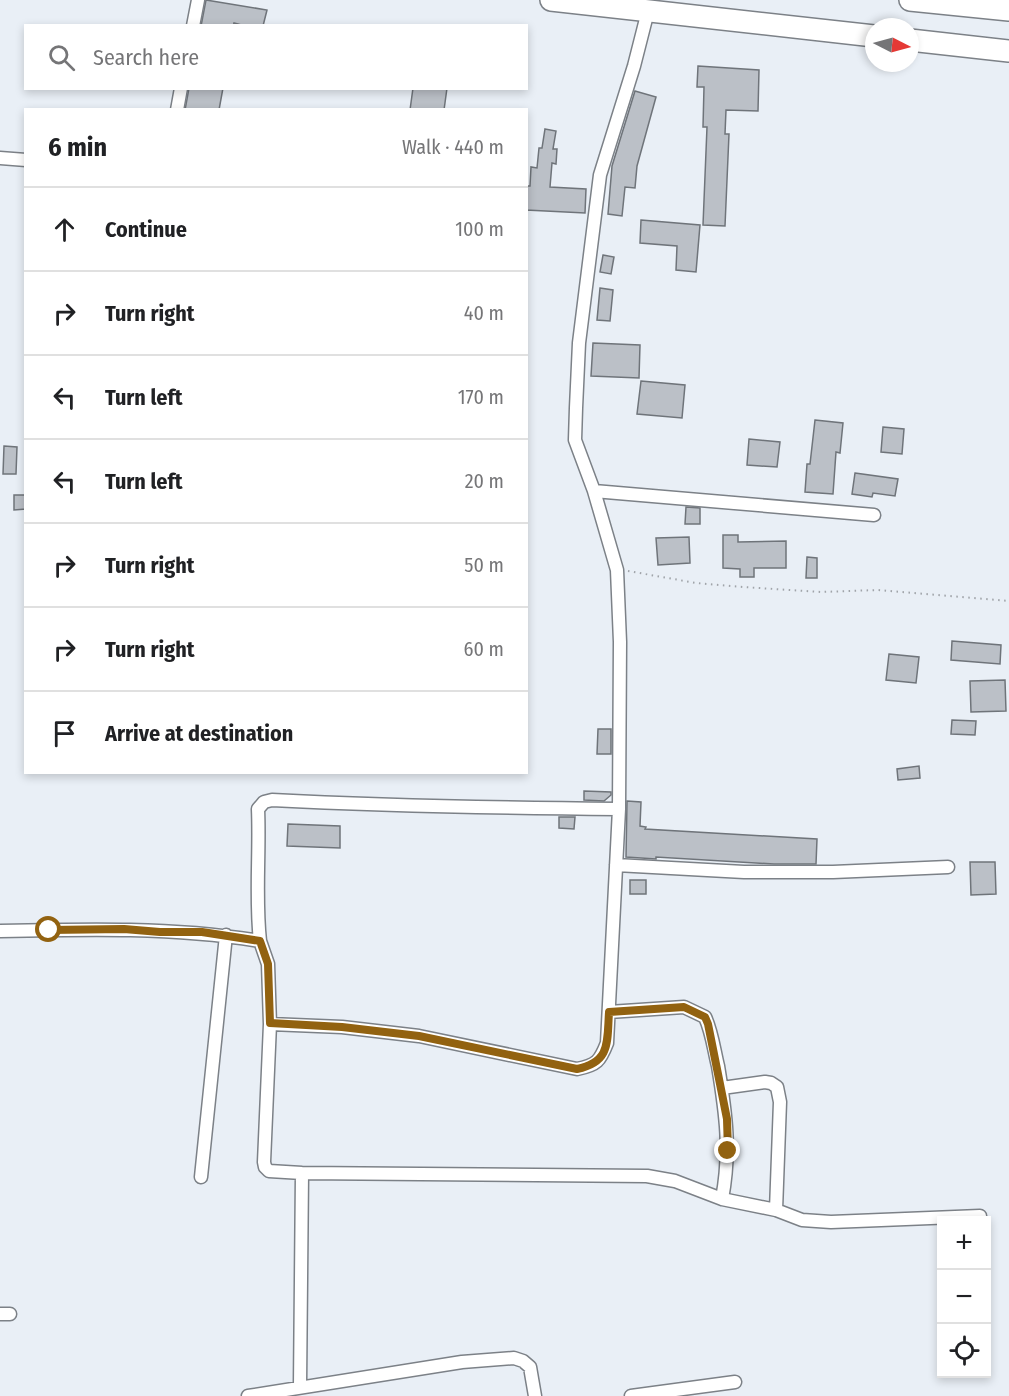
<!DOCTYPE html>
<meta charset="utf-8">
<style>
:root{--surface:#fff;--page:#f6f6f6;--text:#202124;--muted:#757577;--line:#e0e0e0}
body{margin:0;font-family:"Fira Sans Condensed",sans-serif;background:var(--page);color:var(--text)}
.controls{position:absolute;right:18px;bottom:18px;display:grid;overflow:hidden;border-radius:0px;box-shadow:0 3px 9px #0003}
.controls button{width:54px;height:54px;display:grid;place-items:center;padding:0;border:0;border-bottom:2px solid var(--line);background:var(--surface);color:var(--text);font:30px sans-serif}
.compass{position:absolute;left:865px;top:18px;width:54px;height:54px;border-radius:50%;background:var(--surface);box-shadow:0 3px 9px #0003;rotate:96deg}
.stop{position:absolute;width:18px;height:18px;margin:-14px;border:4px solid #926210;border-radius:50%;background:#fff}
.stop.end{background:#926210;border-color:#fff;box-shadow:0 2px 6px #0008}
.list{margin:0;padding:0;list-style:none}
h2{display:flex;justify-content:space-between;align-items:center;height:78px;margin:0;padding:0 24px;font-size:26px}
h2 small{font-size:20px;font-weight:400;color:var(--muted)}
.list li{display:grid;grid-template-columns:39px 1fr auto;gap:18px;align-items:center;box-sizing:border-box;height:84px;padding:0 24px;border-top:2px solid var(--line)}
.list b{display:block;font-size:22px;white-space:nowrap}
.list em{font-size:20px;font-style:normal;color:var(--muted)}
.icon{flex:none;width:33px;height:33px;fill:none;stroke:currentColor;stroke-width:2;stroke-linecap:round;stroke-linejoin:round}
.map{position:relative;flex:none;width:1009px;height:1396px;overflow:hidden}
.search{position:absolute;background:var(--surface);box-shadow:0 3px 9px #0003;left:24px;top:24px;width:504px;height:66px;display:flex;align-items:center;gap:15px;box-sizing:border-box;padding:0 21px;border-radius:0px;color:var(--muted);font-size:22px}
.panel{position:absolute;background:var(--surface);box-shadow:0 3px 9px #0003;left:24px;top:108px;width:504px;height:666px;border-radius:0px}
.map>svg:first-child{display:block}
.building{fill:#bbc0c7;stroke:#6f747a;stroke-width:1.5}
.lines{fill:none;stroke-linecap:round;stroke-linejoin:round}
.minor-casing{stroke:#7c8187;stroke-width:15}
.trunk-casing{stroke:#7c8187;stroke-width:24}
.path{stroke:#a0a4a9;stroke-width:2;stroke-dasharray:1.5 4.5;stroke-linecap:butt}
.minor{stroke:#fff;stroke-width:12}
.trunk{stroke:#fff;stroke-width:21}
.route{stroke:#926210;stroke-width:8}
</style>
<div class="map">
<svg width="1009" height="1396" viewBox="0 0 1009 1396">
<rect width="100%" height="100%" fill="#e9eff6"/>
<path class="building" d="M 206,0 L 267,10 L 263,26 L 245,26 L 234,23 L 233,26 L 201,26 Z
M 698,66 L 759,70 L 758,111 L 726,110 L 725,134 L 729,134 L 725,226 L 703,225 L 707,127 L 703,127 L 704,87 L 697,87 Z
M 189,88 L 223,88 L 219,110 L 185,110 Z
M 413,88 L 447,88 L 444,110 L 410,110 Z
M 635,91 L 656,97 L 637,166 L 635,188 L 625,187 L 622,216 L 608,214 L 612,166 Z
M 545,129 L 556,131 L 553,149 L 557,149 L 556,164 L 552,163 L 550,187 L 586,189 L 585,213 L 526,210 L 526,186 L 530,186 L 531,167 L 537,168 L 539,148 L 542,148 Z
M 641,220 L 700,225 L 696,272 L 676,270 L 677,246 L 640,243 Z
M 603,255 L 614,257 L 611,274 L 600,272 Z
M 600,288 L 613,290 L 610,321 L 597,320 Z
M 593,343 L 640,345 L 639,378 L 591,376 Z
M 641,381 L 685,385 L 682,418 L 637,414 Z
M 815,420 L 843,423 L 840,453 L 836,452 L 833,494 L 805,492 L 807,464 L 810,464 Z
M 883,427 L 904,429 L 902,454 L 881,452 Z
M 749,439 L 780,442 L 777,467 L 747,465 Z
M 4,446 L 17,447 L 16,474 L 3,474 Z
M 855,473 L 898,479 L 895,496 L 873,493 L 872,497 L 852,494 Z
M 14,495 L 26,495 L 26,509 L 14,510 Z
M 686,507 L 700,508 L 700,524 L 685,524 Z
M 723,535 L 738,535 L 738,542 L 786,541 L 786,568 L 754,568 L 754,577 L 740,577 L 740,569 L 723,568 Z
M 689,537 L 690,563 L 658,565 L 656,538 Z
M 807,557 L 817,558 L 817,578 L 806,578 Z
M 952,641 L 1001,645 L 1000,664 L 951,660 Z
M 889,654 L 919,657 L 916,683 L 886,680 Z
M 1005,680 L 1006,711 L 971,712 L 970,681 Z
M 952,720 L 976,721 L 975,735 L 951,734 Z
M 598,729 L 611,729 L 611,754 L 597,754 Z
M 919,766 L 920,778 L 898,780 L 897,769 Z
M 584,791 L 611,792 L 611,795 L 604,801 L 584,800 Z
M 627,801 L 641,802 L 640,826 L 646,827 L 645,829 L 817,839 L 816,864 L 774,864 L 656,857 L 656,859 L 626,857 Z
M 559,817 L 575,817 L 574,829 L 559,828 Z
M 288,824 L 340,826 L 340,848 L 287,846 Z
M 970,862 L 995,862 L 996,894 L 971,895 Z
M 630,880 L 646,880 L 646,894 L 630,894 Z"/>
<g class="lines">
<g class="minor-casing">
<path id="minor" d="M 193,26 L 198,0
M 177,110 L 181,88
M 0,158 L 26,160
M 594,491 L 874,515
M 616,865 L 744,872 L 833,872 L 948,867
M 0,931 C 87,929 174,927 260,941 L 268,964 L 270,1024 L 342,1027 L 419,1036 L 577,1069 C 597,1065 600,1061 607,1043 L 619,809 L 620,642 L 617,570 L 594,491 L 575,440 L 576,408 L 579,343 L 600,175 L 634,66 L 648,11
M 260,941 C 255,897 260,853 258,809 L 264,802 L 272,800 C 388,806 503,808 619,809
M 270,1024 L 264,1162 L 265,1167 L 269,1171 L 302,1173 L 647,1176 L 675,1181 L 722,1199 C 731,1151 726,1114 718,1066 C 714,1050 712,1032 705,1017 L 684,1007 L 609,1012
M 722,1088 L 765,1082 L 771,1083 L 777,1087 L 780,1102 L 776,1210
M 201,1177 L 226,935
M 722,1199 L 776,1210 L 802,1220 L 831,1222 L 980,1216
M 0,1314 L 10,1314
M 300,1386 L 302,1173
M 248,1396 L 462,1362 L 514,1358 L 523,1361 L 530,1367 L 535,1396
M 631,1396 L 735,1382"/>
</g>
<g class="trunk-casing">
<path id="trunk" d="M 551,0 L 874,36
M 910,0 L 1009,10
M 910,40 L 1009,51"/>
</g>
<path class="path" d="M 628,571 L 696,583 L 743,587 L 821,592 L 878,590 L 1009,601"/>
<use href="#minor" class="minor"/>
<use href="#trunk" class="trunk"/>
</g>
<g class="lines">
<path class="route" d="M 49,930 L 124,929 L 160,932 L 202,932 L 260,941 L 268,964 L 270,1023 L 342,1027 L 419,1036 L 577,1069 C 611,1062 607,1042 609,1012 L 684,1007 L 705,1017 L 708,1024 L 727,1119 L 728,1151"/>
</g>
</svg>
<div class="controls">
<button>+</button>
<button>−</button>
<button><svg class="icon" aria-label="locate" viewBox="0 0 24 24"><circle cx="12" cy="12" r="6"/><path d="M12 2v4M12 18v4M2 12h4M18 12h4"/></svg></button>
</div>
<svg class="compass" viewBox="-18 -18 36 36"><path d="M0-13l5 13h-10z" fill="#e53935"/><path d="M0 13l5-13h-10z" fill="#757577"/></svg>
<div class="stop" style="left:49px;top:930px"></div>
<div class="stop end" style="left:728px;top:1151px"></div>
<div class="search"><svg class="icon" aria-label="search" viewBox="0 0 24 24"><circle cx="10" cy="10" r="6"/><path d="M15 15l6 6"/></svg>Search here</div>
<section class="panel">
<h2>6 min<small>Walk · 440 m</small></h2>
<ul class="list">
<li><svg class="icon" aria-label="ahead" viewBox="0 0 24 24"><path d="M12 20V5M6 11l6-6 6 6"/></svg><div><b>Continue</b></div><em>100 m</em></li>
<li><svg class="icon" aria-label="right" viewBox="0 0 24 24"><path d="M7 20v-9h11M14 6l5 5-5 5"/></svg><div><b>Turn right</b></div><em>40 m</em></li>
<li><svg class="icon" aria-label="left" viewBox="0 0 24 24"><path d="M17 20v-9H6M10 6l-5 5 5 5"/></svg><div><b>Turn left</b></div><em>170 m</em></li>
<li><svg class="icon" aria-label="left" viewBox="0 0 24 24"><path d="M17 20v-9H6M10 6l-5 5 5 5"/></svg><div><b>Turn left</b></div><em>20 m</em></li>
<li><svg class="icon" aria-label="right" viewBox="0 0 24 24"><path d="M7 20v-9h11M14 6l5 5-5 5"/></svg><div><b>Turn right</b></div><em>50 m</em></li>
<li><svg class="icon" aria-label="right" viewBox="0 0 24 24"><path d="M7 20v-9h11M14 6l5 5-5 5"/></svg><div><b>Turn right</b></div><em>60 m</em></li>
<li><svg class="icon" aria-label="arrive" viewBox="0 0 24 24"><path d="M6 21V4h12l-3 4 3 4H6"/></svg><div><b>Arrive at destination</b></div></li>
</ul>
</section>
</div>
